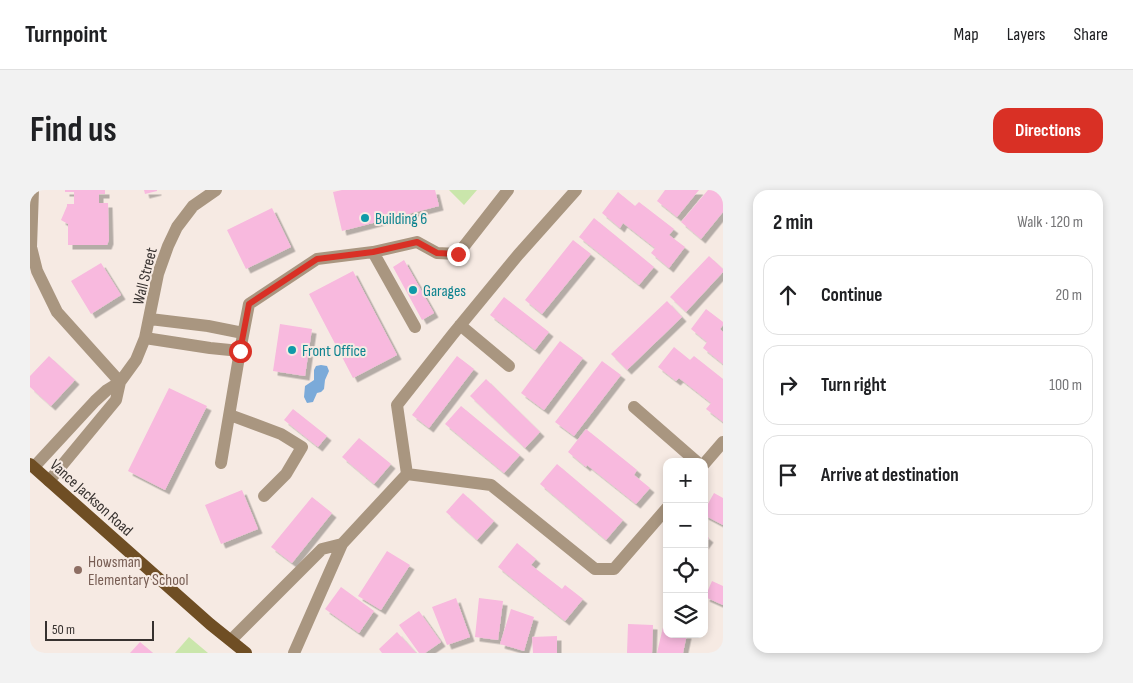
<!DOCTYPE html>
<meta charset="utf-8">
<style>
:root{--surface:#fff;--page:#f2f2f2;--text:#202124;--muted:#757577;--line:#e0e0e0;--accent:#d93025}
body{margin:0;font-family:"Sofia Sans Condensed",sans-serif;background:var(--page);color:var(--text)}
.controls{position:absolute;right:15px;bottom:15px;display:grid;overflow:hidden;border-radius:10px;box-shadow:0 2px 8px #0003}
.controls button{width:45px;height:45px;display:grid;place-items:center;padding:0;border:0;border-bottom:1px solid var(--line);background:var(--surface);color:var(--text);font:25px sans-serif}
.scale{position:absolute;left:15px;bottom:12px;width:109px;box-sizing:border-box;padding-left:5px;border:2px solid #36312f;border-top:0;font-size:14px;line-height:18px;white-space:nowrap;color:#36312f;-webkit-text-stroke:4px #f6eae3;paint-order:stroke}
.stop{position:absolute;width:15px;height:15px;margin:-11px;border:4px solid #d93025;border-radius:50%;background:#fff}
.stop.end{background:#d93025;border-color:#fff;box-shadow:0 1px 5px #0008}
.list{margin:0;padding:0;list-style:none}
h2{display:flex;justify-content:space-between;align-items:center;height:65px;margin:0;padding:0 20px;font-size:21px}
h2 small{font-size:16px;font-weight:400;color:var(--muted)}
.list li{display:grid;grid-template-columns:32px 1fr auto;gap:15px;align-items:center;box-sizing:border-box;height:80px;margin:0 10px 10px;padding:0 10px;border:1px solid var(--line);border-radius:15px}
.list b{display:block;font-size:19px;white-space:nowrap}
.list em{font-size:16px;font-style:normal;color:var(--muted)}
.icon{flex:none;width:28px;height:28px;fill:none;stroke:currentColor;stroke-width:2;stroke-linecap:round;stroke-linejoin:round}
.map{position:relative;flex:none;width:693px;height:463px;overflow:hidden;border-radius:15px}
header{display:flex;align-items:center;gap:30px;box-sizing:border-box;height:70px;padding:0 25px;background:var(--surface);border-bottom:1px solid var(--line)}
header strong{font-size:24px}
nav{display:flex;gap:28px;margin-inline-start:auto;font-size:18px}
.intro{display:flex;align-items:center;justify-content:space-between;box-sizing:border-box;height:120px;padding:0 30px}
h1{margin:0;font-size:35px}
.button{padding:12px 22px;border-radius:15px;background:var(--accent);color:#fff;font-size:18px;font-weight:700}
main{display:flex;gap:30px;padding:0 30px}
aside{flex:1;background:var(--surface);border-radius:15px;box-shadow:0 2px 8px #0003}
.map>svg:first-child{display:block}
.green{fill:#cae6ab}
.water{fill:#7baad9}
.building{fill:#f8b9de;filter:url(#shadow)}
.lines{fill:none;stroke-linecap:round;stroke-linejoin:round}
.minor{stroke:#a99680;stroke-width:12}
.major{stroke:#6f4e24;stroke-width:12}
.route{stroke:#d93025;stroke-width:6}
.culture-dot{fill:#0f9aa8;stroke:#f6eae3;stroke-width:2}
.education-dot{fill:#8d6e63;stroke:#f6eae3;stroke-width:2}
.labels{text-anchor:middle;stroke-width:4;stroke-linejoin:round;paint-order:stroke}
.culture-label{font-size:16px;fill:#0d838f;stroke:#f6eae3;text-anchor:start}
.street-label{font-size:16px;fill:#36312f;stroke:#f6eae3}
.education-label{font-size:16px;fill:#785e54;stroke:#f6eae3;text-anchor:start}
</style>
<header>
<strong>Turnpoint</strong>
<nav><a>Map</a><a>Layers</a><a>Share</a></nav>
</header>
<div class="intro"><h1>Find us</h1><a class="button">Directions</a></div>
<main>
<div class="map">
<svg width="693" height="463" viewBox="0 0 693 463">
<defs>
<filter id="shadow"><feDropShadow dx="4.5" dy="4.5" stdDeviation="0" flood-color="#0004"/></filter>
</defs>
<rect width="100%" height="100%" fill="#f6eae3"/>
<path class="green" d="M 419,0 L 447,0 L 434,15 Z
M 159,447 L 178,463 L 145,463 Z"/>
<path class="water" d="M 291,175 L 297,176 L 299,181 L 295,190 L 294,199 L 291,202 L 287,203 L 283,212 L 277,213 L 274,207 L 275,196 L 284,190 L 284,180 L 286,176 Z"/>
<path class="building" d="M 35,0 L 75,0 L 75,4 L 69,4 L 69,13 L 78,13 L 79,50 L 77,55 L 38,55 L 38,34 L 31,30 L 37,16 L 37,14 L 44,14 L 44,2 L 35,2 Z
M 114,0 L 127,0 L 127,1 L 115,4 Z
M 312,0 L 405,0 L 409,16 L 312,41 L 303,2 Z
M 635,0 L 669,0 L 647,27 L 627,11 Z
M 678,0 L 693,0 L 693,22 L 671,49 L 651,32 Z
M 588,2 L 605,16 L 609,12 L 644,39 L 639,45 L 655,57 L 639,78 L 621,63 L 625,58 L 593,33 L 590,38 L 572,23 Z
M 242,18 L 261,57 L 216,79 L 197,40 Z
M 564,28 L 624,77 L 609,95 L 549,47 Z
M 543,50 L 561,64 L 512,124 L 495,110 Z
M 679,66 L 693,79 L 693,82 L 656,122 L 640,107 Z
M 374,70 L 404,123 L 392,130 L 363,77 Z
M 71,73 L 91,105 L 61,124 L 41,91 Z
M 323,81 L 367,165 L 323,188 L 279,104 Z
M 474,107 L 519,142 L 505,160 L 460,125 Z
M 637,111 L 652,127 L 597,180 L 581,164 Z
M 676,119 L 693,132 L 693,135 L 690,139 L 693,142 L 693,174 L 673,158 L 677,152 L 661,139 Z
M 250,134 L 282,139 L 275,186 L 243,181 Z
M 530,151 L 553,168 L 514,220 L 491,203 Z
M 644,157 L 660,170 L 664,166 L 693,189 L 693,232 L 676,219 L 681,213 L 649,188 L 646,191 L 628,177 Z
M 19,166 L 45,190 L 21,216 L 0,197 L 0,186 Z
M 427,166 L 444,179 L 399,238 L 382,225 Z
M 572,171 L 591,185 L 544,246 L 525,232 Z
M 456,189 L 510,242 L 495,258 L 440,206 Z
M 139,198 L 177,216 L 135,300 L 98,281 Z
M 431,216 L 490,265 L 474,283 L 415,234 Z
M 263,219 L 297,246 L 288,257 L 254,230 Z
M 556,239 L 607,280 L 604,285 L 620,298 L 606,314 L 557,275 L 556,277 L 538,262 Z
M 329,248 L 361,274 L 344,294 L 312,267 Z
M 527,274 L 593,330 L 576,350 L 510,294 Z
M 212,300 L 228,339 L 191,354 L 175,315 Z
M 433,303 L 464,331 L 447,350 L 416,322 Z
M 684,303 L 693,308 L 693,335 L 674,325 L 674,321 Z
M 282,307 L 302,323 L 262,373 L 241,357 Z
M 674,344 L 679,348 L 674,355 Z
M 487,353 L 506,369 L 501,375 L 532,399 L 535,395 L 553,409 L 535,431 L 468,377 Z
M 357,361 L 380,375 L 351,420 L 328,406 Z
M 682,391 L 693,396 L 693,415 L 675,407 Z
M 311,397 L 344,421 L 329,443 L 295,419 Z
M 426,408 L 440,447 L 417,455 L 402,417 Z
M 449,408 L 473,411 L 468,450 L 445,447 Z
M 481,419 L 504,427 L 494,461 L 470,454 Z
M 389,421 L 411,452 L 395,463 L 389,463 L 369,435 Z
M 598,434 L 623,435 L 622,463 L 597,463 Z
M 633,437 L 637,438 L 637,444 L 657,444 L 653,463 L 627,463 Z
M 367,442 L 386,463 L 352,463 L 349,459 Z
M 527,446 L 527,463 L 503,463 L 502,447 Z
M 110,452 L 123,463 L 100,463 Z"/>
<g class="lines">
<path class="minor" d="M 3,0 L 1,57 L 7,81 L 27,122 L 90,192
M 343,62 L 385,137
M 120,129 L 178,136 L 213,143
M 430,135 L 479,176
M 115,148 L 180,158 L 210,161
M 604,217 L 667,272
M 200,225 L 251,244 L 272,257 L 256,284 L 234,306
M 191,273 L 210,161 L 219,114 L 287,69 L 343,62 L 387,52 L 407,63 L 428,64 L 478,0
M 674,274 L 693,252
M 4,277 L 65,211 L 77,200 L 90,192
M 377,284 L 367,215 L 423,144 L 488,65 L 546,0
M 377,284 L 461,295 L 565,379 L 584,379 L 637,318
M 19,291 L 86,210 L 90,192 L 106,170 L 115,148 L 128,84 L 138,56 L 147,37 L 163,16 L 186,0
M 201,450 L 292,359 L 312,354
M 264,463 L 312,354 L 377,284"/>
<path class="major" d="M 0,274 L 180,434 L 216,463"/>
</g>
<g class="lines">
<path class="route" d="M 210,161 L 219,114 L 287,69 L 343,62 L 387,52 L 407,63 L 428,64"/>
</g>
<g class="culture-dot">
<circle cx="335" cy="28" r="5"/>
<circle cx="383" cy="100" r="5"/>
<circle cx="262" cy="160" r="5"/>
</g>
<circle class="education-dot" cx="48" cy="380" r="5"/>
<g class="labels">
<g class="culture-label">
<text x="345" y="34">Building 6</text>
<text x="393" y="106">Garages</text>
<text x="272" y="166">Front Office</text>
</g>
<g class="street-label">
<text transform="translate(114 86) rotate(-76)" y="6">Wall Street</text>
<text transform="translate(62 307) rotate(42)" y="6">Vance Jackson Road</text>
</g>
<g class="education-label">
<text x="58" y="377">Howsman<tspan x="58" dy="18">Elementary School</tspan></text>
</g>
</g>
</svg>
<div class="controls">
<button>+</button>
<button>−</button>
<button><svg class="icon" aria-label="locate" viewBox="0 0 24 24"><circle cx="12" cy="12" r="6"/><path d="M12 2v4M12 18v4M2 12h4M18 12h4"/></svg></button>
<button><svg class="icon" aria-label="layers" viewBox="0 0 24 24"><path d="M12 4l9 5-9 5-9-5zM3 14l9 5 9-5"/></svg></button>
</div>
<div class="scale">50 m</div>
<div class="stop" style="left:210px;top:161px"></div>
<div class="stop end" style="left:428px;top:64px"></div>
</div>
<aside>
<h2>2 min<small>Walk · 120 m</small></h2>
<ul class="list">
<li><svg class="icon" aria-label="ahead" viewBox="0 0 24 24"><path d="M12 20V5M6 11l6-6 6 6"/></svg><div><b>Continue</b></div><em>20 m</em></li>
<li><svg class="icon" aria-label="right" viewBox="0 0 24 24"><path d="M7 20v-9h11M14 6l5 5-5 5"/></svg><div><b>Turn right</b></div><em>100 m</em></li>
<li><svg class="icon" aria-label="arrive" viewBox="0 0 24 24"><path d="M6 21V4h12l-3 4 3 4H6"/></svg><div><b>Arrive at destination</b></div></li>
</ul>
</aside>
</main>
